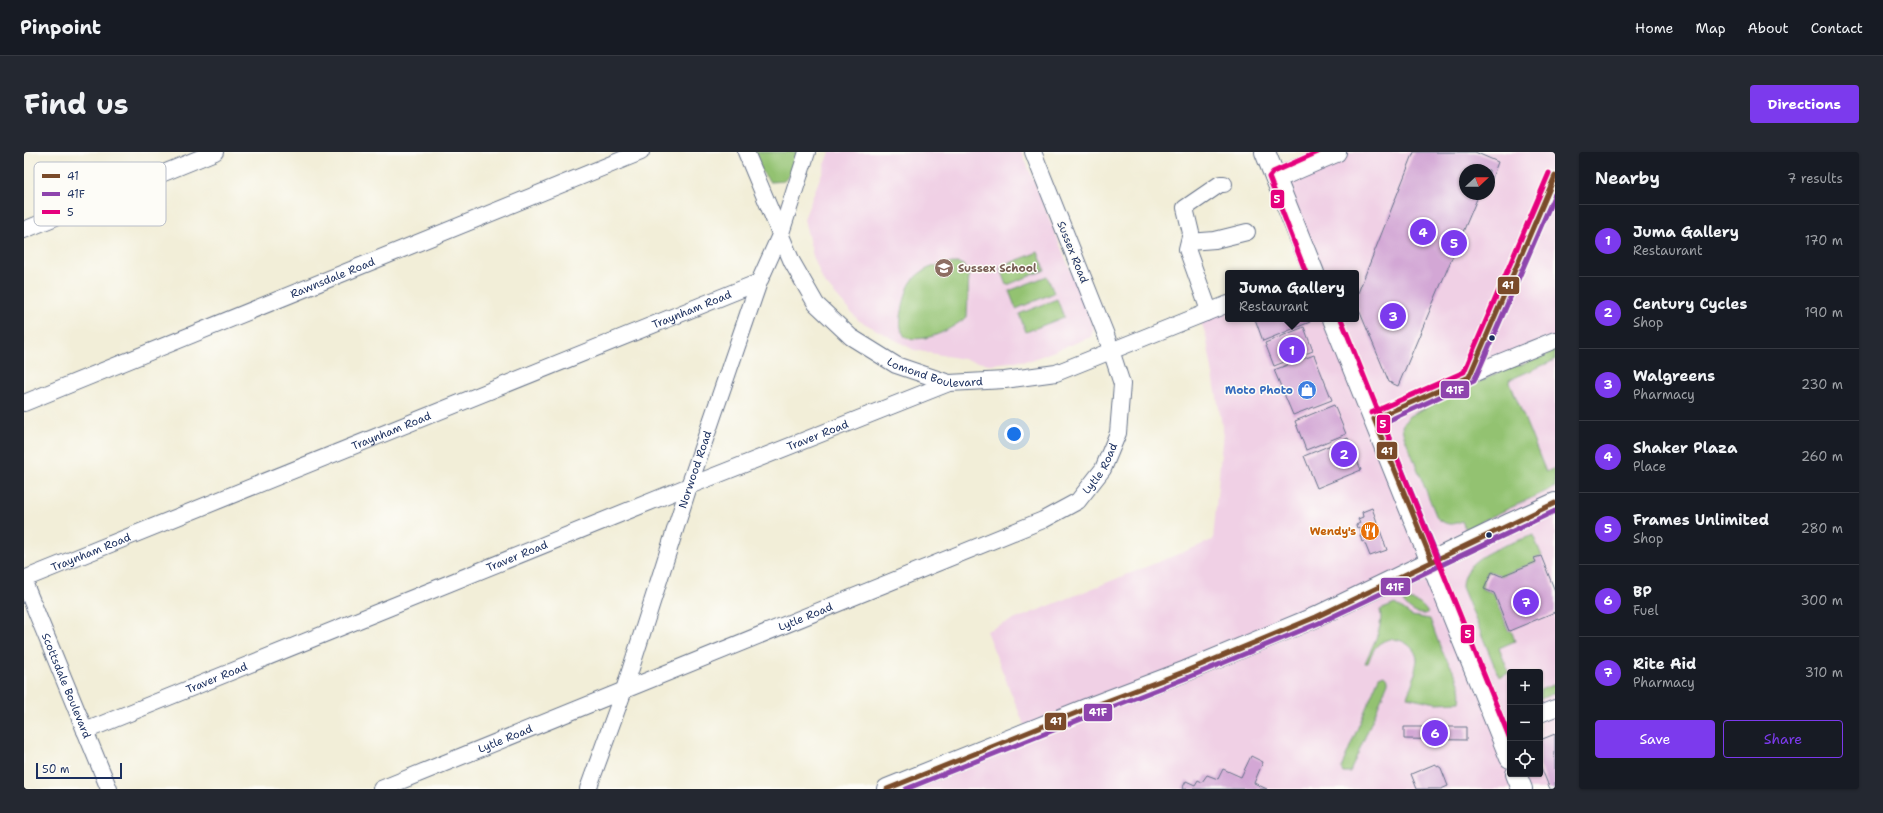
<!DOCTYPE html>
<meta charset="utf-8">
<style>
:root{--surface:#171b24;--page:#242831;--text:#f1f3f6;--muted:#9ea1a6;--line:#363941;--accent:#7c3aed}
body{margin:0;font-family:"Shantell Sans",sans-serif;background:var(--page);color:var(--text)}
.controls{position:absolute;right:12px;bottom:12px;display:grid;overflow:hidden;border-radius:4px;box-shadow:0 1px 3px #0004}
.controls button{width:36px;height:36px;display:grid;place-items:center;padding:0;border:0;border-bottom:1px solid var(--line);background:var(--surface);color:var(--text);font:20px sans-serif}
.compass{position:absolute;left:1435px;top:12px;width:36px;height:36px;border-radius:50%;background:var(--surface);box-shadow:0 1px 3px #0004;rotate:68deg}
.scale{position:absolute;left:12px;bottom:10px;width:86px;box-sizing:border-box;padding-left:4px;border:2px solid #1b2f5e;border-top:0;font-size:11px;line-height:14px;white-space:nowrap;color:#1b2f5e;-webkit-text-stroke:3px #fdfcf7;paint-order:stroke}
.you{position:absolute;left:990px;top:282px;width:14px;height:14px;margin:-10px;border:3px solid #fff;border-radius:50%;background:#1a73e8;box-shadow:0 0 0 6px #1a73e833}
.badge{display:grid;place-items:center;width:26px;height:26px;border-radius:50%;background:var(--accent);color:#fff;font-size:13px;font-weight:700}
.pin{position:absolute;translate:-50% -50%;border:2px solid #fff;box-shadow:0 1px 4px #0006}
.popup{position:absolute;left:1201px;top:118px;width:134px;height:52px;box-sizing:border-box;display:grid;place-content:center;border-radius:4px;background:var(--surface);filter:drop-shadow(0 1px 3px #0005);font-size:13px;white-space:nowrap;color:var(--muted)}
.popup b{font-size:15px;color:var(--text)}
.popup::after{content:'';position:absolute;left:50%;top:100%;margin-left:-8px;border:8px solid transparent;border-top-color:var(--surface)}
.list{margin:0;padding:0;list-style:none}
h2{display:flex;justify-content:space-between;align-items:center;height:52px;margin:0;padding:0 16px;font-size:17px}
h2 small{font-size:13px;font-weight:400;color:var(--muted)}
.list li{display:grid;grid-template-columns:26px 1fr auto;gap:12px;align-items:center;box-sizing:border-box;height:72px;padding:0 16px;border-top:1px solid var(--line)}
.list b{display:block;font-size:15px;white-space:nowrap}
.list p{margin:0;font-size:13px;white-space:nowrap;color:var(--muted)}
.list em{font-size:13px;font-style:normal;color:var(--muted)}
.actions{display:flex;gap:8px;padding:12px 16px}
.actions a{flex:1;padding:9px 0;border:1px solid var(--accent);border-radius:4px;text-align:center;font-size:14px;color:var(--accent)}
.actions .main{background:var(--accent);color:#fff}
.icon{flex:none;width:22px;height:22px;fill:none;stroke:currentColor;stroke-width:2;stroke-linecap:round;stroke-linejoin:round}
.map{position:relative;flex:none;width:1531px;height:637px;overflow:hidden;border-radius:4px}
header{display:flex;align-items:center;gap:24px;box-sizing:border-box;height:56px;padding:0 20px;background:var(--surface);border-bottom:1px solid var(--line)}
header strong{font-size:19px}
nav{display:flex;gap:22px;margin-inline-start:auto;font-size:14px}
.intro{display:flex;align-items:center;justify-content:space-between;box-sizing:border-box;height:96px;padding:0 24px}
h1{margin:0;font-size:28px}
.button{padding:10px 18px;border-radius:4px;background:var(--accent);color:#fff;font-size:14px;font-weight:700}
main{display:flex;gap:24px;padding:0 24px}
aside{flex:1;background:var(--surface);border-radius:4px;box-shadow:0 1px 3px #0004}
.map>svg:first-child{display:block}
.built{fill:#f0d0e5;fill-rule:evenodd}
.green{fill:#93c271;stroke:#577868}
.building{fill:#d3a7d5}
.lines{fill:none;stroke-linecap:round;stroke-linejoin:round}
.minor-casing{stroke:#667289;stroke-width:18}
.major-casing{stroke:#667289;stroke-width:22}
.minor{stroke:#fff;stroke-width:16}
.major{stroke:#fff;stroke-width:20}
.bus-1-casing{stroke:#fdfcf7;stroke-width:8}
.bus-2-casing{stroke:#fdfcf7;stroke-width:8}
.bus-3-casing{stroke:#fdfcf7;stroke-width:8}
.bus-1{stroke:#7a4b2a;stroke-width:5}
.bus-2{stroke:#8e44ad;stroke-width:5}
.bus-3{stroke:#e5007d;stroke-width:5}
.bus-dot{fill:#1b2f5e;stroke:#fdfcf7;stroke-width:1.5}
.labels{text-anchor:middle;stroke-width:3;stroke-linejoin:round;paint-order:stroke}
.street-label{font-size:11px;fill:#1b2f5e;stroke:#fdfcf7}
.education-label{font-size:11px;font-weight:bold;fill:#785e54;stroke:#fdfcf7;text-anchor:start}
.shop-label{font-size:11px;font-weight:bold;fill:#366cbe;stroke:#fdfcf7;text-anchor:end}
.food-label{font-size:11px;font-weight:bold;fill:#c56008;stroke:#fdfcf7;text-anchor:end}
.key{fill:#fdfcf7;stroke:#b9bec9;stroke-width:1}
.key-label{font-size:11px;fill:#1b2f5e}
.line-badge{stroke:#fdfcf7;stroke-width:1.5}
.badge-label{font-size:11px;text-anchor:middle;font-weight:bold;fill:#fff}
</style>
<header>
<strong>Pinpoint</strong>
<nav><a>Home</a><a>Map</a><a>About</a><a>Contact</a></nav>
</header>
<div class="intro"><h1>Find us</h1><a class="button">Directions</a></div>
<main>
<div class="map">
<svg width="1531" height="637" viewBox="0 0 1531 637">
<rect width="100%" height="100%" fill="#fdfcf7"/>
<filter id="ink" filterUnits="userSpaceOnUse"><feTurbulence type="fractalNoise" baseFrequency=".025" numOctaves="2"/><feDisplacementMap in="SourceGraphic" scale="8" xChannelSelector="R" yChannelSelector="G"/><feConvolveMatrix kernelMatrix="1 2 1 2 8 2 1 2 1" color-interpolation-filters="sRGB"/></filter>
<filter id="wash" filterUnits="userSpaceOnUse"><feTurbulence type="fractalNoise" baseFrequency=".012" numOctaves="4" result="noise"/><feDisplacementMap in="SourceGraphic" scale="16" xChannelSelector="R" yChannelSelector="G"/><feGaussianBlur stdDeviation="0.9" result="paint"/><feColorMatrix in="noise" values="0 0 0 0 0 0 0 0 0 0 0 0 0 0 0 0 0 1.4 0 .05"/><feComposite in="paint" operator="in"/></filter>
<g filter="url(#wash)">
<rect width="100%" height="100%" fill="#f2eed8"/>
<path class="built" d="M 806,0 L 998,0 L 1070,176 L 1067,185 L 1007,208 L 966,212 L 890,198 L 834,168 L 799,129 L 789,104 L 780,67 Z
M 1312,0 L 1531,0 L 1531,637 L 863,637 L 1003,580 L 962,479 L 1189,388 L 1199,279 L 1182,184 L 1175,164 L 1204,152 L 1204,167 L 1332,167 L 1332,121 L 1280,121 L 1252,26 ZM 1441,18 L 1465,18 L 1465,42 L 1441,42 ZM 1486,520 L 1516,520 L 1516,622 L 1486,622 Z"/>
<path class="green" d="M 729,0 L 776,0 L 767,21 L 760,29 L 746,30 L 732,12 Z
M 1014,100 L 1021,118 L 983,133 L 976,115 Z
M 933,111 L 940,113 L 945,122 L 943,165 C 925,178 906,190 882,186 C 875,178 876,169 878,159 C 880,150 882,137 888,129 C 898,115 918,111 933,111 Z
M 1023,124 L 1030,141 L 992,157 L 985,139 Z
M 1033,147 L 1040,165 L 1002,180 L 995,162 Z
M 1531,193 L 1531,208 L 1485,228 L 1522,320 L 1531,316 L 1531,335 L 1441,377 L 1438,369 C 1427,374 1422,373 1413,366 L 1379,281 L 1378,274 L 1385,264 L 1488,214 L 1497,213 L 1527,201 Z
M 1509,383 L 1518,404 L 1511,406 L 1512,410 L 1477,424 L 1464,419 L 1459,429 L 1458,437 L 1470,441 L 1485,479 L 1487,478 L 1491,489 L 1475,496 L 1485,521 L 1475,525 L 1438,435 C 1438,403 1485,393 1509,383 Z
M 1378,448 C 1390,448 1397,450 1404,461 C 1393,465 1384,457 1378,448 Z
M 1371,452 L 1388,464 L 1406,467 C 1410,477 1413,488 1418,499 C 1427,516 1440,529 1436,550 L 1412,551 L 1383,545 L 1392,521 L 1391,520 C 1391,516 1393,511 1393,507 C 1391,492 1371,482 1358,490 C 1350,494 1347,503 1344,511 L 1341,511 C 1348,494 1360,475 1356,458 Z
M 1360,523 L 1364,527 L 1364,531 L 1326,620 L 1319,620 L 1317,616 L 1355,525 Z
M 1531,532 L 1531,541 L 1516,547 L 1516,538 Z"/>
<g id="blocks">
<path class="building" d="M 1390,0 L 1451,0 L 1474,10 L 1465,34 L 1465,18 L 1441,18 L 1441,42 L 1455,42 L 1374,234 L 1365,230 L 1332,151 L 1332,146 Z
M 1231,167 L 1285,167 L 1286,170 L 1239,189 Z
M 1280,175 L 1289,199 L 1250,214 L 1241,191 Z
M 1290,203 L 1308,248 L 1269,263 L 1250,218 Z
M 1310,253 L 1322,282 L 1282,298 L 1271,269 Z
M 1324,286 L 1337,318 L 1293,336 L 1280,304 Z
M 1348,356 L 1363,398 L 1346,404 L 1340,389 L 1338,390 L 1336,383 L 1338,382 L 1335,375 L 1333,376 L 1332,373 L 1336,371 L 1334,367 L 1339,365 L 1338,360 Z
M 1517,404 L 1531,439 L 1531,460 L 1485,479 L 1470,441 L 1460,437 L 1468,420 L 1477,424 L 1512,410 L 1510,406 Z
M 1380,575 L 1442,575 L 1442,588 L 1380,587 Z
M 1531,582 L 1531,637 L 1526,637 L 1516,613 L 1516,588 Z
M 1227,604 L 1239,610 L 1230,631 L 1243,637 L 1158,637 L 1162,629 L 1171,633 L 1174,628 L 1178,630 L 1183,623 L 1194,627 L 1199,617 L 1217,625 Z
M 1411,612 L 1417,616 L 1424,634 L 1417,637 L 1393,637 L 1387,622 Z"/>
</g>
</g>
<g filter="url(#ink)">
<use href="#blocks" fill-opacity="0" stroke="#667289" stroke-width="1"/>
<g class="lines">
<g class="minor-casing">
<g id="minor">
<path id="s1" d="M 722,0 L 768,110 L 792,152 L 827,185 L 872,213 L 925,231 L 981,228 L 1032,221 L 1204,152"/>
<path d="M 0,78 L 191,0"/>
<path d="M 1165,90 L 1191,88 L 1223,80"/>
<path d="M 1182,161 L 1183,153 L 1163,97 L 1167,81 L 1161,56 L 1196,32 L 1200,32"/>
<path id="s2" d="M 0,251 L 617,0"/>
<path d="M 1350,267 L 1469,213 L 1531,188"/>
<path id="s3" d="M 0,427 L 735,130"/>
<path id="s4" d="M 0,430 L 85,637"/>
<path d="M 1516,562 L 1531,556"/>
<path id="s5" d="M 61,579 L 665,334 L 925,231"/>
<path id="s6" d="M 357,637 L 1019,368 L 1054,349 L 1079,317 L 1094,281 L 1098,232 L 1082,183 L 1009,0"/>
<path id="s7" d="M 564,637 L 600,538 L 665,334 L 735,130 L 757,81 L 783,0"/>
</g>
</g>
<g class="major-casing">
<path id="major" d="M 1241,0 L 1290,121
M 1252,26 L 1312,0
M 1309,167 L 1486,606
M 1492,622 L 1498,637
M 863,637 L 1062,557 L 1162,519 L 1292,465 L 1487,371 L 1531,351"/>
</g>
<use href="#minor" class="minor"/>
<use href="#major" class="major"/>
<g class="bus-1-casing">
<path id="bus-1" d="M 1408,409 L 1350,267 L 1445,225 L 1531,24
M 863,637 L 1062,557 L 1162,519 L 1292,465 L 1531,351"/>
</g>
<g class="bus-2-casing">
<path id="bus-2" d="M 1414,406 L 1359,271 L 1450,229 L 1531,42
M 882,637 L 1065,564 L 1165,525 L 1295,471 L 1531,359"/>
</g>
<g class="bus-3-casing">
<path id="bus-3" d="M 1282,121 L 1245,25 L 1249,20 L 1294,0
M 1317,167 L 1486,587
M 1347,261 L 1440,220 L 1525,21"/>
</g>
<use href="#bus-1" class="bus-1"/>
<use href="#bus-2" class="bus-2"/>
<use href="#bus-3" class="bus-3"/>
</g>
</g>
<defs>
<g id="school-disc" transform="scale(1)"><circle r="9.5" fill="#8d6e63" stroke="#fdfcf7"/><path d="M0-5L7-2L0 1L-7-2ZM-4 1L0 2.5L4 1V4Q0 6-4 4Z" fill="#fff"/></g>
<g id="shop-disc" transform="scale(1)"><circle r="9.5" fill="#3f7fe0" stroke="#fdfcf7"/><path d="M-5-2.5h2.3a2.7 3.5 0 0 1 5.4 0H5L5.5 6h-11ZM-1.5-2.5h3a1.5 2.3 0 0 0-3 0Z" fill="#fff"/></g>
<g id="restaurant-disc" transform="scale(1)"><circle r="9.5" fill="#e8710a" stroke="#fdfcf7"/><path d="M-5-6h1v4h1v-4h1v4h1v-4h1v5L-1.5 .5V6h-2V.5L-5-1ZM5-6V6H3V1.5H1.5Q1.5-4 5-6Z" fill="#fff"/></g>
</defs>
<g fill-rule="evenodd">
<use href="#school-disc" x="920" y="116"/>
<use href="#shop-disc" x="1283" y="238"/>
<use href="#restaurant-disc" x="1346" y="379"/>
</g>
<g class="bus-dot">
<circle cx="1468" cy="186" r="3.5"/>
<circle cx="1465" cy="383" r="3.5"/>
</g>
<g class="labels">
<g class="street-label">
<text transform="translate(1049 100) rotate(68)" y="4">Sussex Road</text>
<text dy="4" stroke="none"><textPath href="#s2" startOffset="333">Rawnsdale Road</textPath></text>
<text dy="4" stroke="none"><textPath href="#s3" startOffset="720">Traynham Road</textPath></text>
<text dy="4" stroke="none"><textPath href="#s1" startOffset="309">Lomond Boulevard</textPath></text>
<text dy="4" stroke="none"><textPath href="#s3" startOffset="396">Traynham Road</textPath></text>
<text dy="4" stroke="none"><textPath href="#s5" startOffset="790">Traver Road</textPath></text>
<text dy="4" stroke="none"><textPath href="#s6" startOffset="794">Lytle Road</textPath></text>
<text dy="4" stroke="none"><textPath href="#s7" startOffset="337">Norwood Road</textPath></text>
<text dy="4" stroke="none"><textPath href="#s3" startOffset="72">Traynham Road</textPath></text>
<text dy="4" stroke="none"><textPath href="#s5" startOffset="466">Traver Road</textPath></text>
<text dy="4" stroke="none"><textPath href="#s6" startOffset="458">Lytle Road</textPath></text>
<text dy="4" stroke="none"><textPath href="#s5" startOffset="142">Traver Road</textPath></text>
<text dy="4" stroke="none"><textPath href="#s4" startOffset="112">Scottsdale Boulevard</textPath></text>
<text dy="4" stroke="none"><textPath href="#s6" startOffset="134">Lytle Road</textPath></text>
</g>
<g class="education-label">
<text x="934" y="120">Sussex School</text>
</g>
<g class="shop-label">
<text x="1269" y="242">Moto Photo</text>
</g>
<g class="food-label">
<text x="1332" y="383">Wendy's</text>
</g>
</g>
<rect x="10" y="10" width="132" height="64" rx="6" class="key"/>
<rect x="18" y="22" width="18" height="4" fill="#7a4b2a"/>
<rect x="18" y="40" width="18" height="4" fill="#8e44ad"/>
<rect x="18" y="58" width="18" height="4" fill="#e5007d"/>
<g class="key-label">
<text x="43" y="28">41</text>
<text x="43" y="46">41F</text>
<text x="43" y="64">5</text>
</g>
<g class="line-badge">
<rect x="1246" y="37" width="15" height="20" rx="4" fill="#e5007d"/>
<rect x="1473" y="124" width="23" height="19" rx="4" fill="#7a4b2a"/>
<rect x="1416" y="228" width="30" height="19" rx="4" fill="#8e44ad"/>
<rect x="1352" y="262" width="15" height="20" rx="4" fill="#e5007d"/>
<rect x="1352" y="289" width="22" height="19" rx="4" fill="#7a4b2a"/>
<rect x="1356" y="425" width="31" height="19" rx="4" fill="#8e44ad"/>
<rect x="1436" y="472" width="15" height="20" rx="4" fill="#e5007d"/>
<rect x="1059" y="551" width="30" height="19" rx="4" fill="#8e44ad"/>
<rect x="1020" y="560" width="23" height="19" rx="4" fill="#7a4b2a"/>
</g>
<g class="badge-label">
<text x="1253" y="51">5</text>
<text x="1484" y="137">41</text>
<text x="1431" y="242">41F</text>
<text x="1359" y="276">5</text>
<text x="1363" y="303">41</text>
<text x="1371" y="439">41F</text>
<text x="1444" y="486">5</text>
<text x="1074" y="564">41F</text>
<text x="1032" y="573">41</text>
</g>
</svg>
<div class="controls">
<button>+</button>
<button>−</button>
<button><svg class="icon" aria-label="locate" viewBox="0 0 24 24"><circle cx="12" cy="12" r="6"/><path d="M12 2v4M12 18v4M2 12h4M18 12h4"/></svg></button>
</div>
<svg class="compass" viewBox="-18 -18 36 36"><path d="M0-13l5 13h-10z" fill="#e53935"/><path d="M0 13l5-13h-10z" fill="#9ea1a6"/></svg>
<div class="scale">50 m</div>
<div class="you"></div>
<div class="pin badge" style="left:1268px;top:198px">1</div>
<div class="popup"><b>Juma Gallery</b>Restaurant</div>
<div class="pin badge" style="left:1320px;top:302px">2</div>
<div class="pin badge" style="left:1369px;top:164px">3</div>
<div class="pin badge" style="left:1399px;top:80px">4</div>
<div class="pin badge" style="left:1430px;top:91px">5</div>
<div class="pin badge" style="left:1411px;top:581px">6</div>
<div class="pin badge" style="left:1502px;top:450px">7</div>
</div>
<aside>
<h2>Nearby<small>7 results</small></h2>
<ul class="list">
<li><span class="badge">1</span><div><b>Juma Gallery</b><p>Restaurant</p></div><em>170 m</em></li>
<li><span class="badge">2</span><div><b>Century Cycles</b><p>Shop</p></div><em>190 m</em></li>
<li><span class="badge">3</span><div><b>Walgreens</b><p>Pharmacy</p></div><em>230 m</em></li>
<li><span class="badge">4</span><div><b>Shaker Plaza</b><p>Place</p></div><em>260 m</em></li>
<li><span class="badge">5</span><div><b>Frames Unlimited</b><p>Shop</p></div><em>280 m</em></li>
<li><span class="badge">6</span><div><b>BP</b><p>Fuel</p></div><em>300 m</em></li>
<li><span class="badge">7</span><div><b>Rite Aid</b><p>Pharmacy</p></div><em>310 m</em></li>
</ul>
<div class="actions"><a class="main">Save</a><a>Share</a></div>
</aside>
</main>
